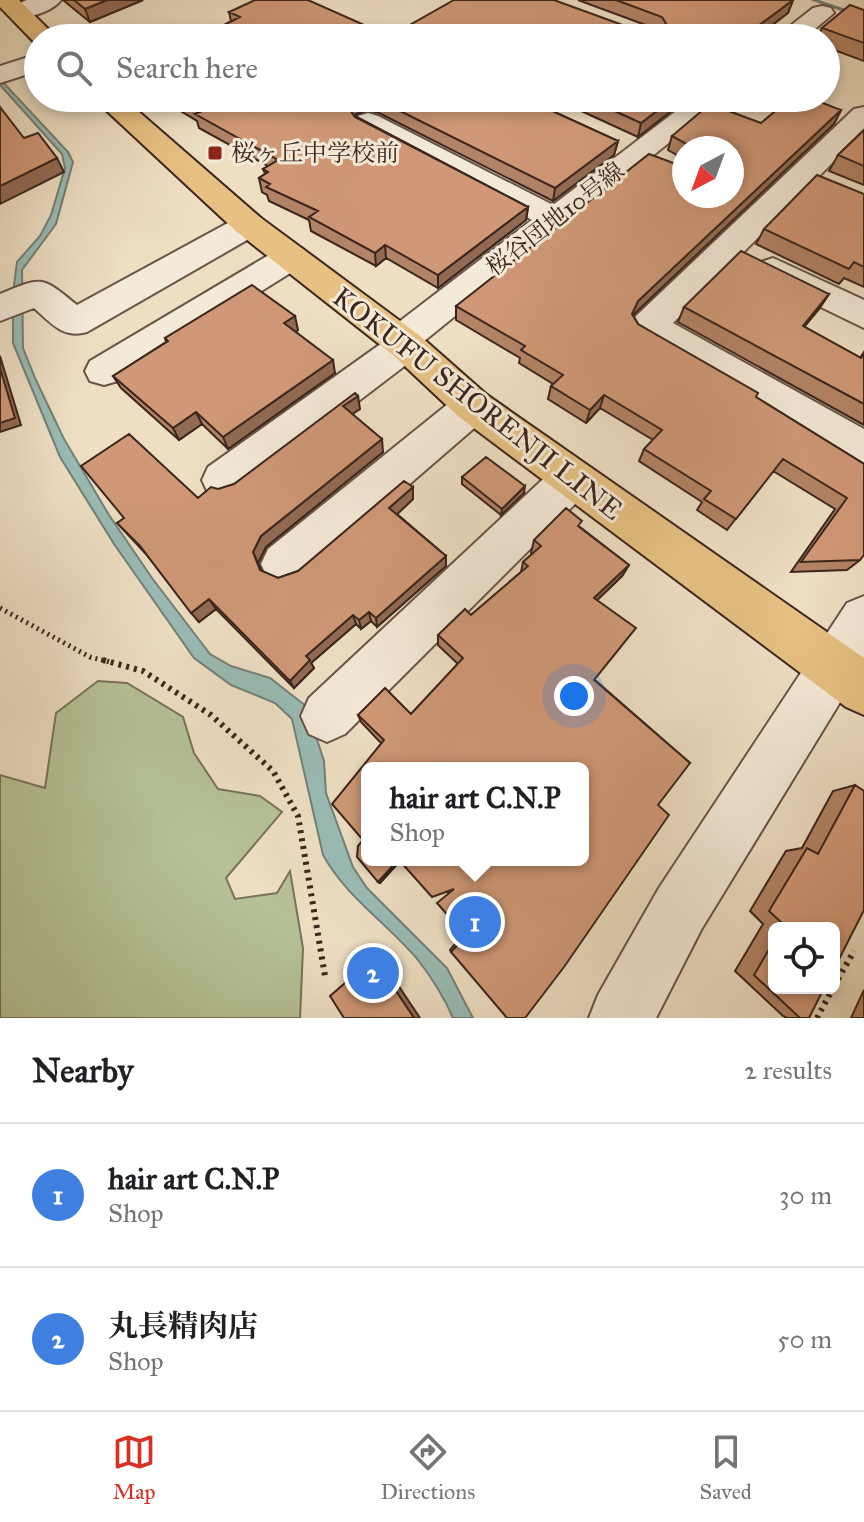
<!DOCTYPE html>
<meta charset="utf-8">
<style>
:root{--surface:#fff;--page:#f2f2f2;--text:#202124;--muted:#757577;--line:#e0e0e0;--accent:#d93025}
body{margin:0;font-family:"IM FELL Great Primer","Noto Serif JP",serif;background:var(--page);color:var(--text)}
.controls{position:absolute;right:24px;bottom:24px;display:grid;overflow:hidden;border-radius:12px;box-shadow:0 4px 12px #0003}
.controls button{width:72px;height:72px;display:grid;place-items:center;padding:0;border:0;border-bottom:2px solid var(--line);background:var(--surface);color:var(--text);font:40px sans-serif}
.compass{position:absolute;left:672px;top:136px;width:72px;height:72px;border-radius:50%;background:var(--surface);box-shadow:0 4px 12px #0003;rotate:221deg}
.you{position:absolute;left:574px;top:696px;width:28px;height:28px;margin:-20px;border:6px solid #fff;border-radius:50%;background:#1a73e8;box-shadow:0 0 0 12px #1a73e833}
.badge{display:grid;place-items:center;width:52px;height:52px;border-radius:50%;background:var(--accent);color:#fff;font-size:26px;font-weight:700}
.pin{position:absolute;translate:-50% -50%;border:4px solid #fff;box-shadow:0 2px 8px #0006}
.popup{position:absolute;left:361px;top:762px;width:228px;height:104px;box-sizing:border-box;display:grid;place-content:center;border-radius:12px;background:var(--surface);filter:drop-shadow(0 2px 6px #0005);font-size:26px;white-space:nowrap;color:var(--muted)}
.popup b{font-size:30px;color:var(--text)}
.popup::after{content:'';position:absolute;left:50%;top:100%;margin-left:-16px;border:16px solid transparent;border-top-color:var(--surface)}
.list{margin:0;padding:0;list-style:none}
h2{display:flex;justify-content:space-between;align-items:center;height:104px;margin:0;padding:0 32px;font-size:34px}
h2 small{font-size:26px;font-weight:400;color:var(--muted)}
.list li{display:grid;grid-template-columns:52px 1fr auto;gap:24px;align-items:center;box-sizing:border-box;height:144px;padding:0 32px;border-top:2px solid var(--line)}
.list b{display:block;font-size:30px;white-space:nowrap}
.list p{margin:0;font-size:26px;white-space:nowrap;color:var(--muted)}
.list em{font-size:26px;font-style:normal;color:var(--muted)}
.icon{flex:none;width:44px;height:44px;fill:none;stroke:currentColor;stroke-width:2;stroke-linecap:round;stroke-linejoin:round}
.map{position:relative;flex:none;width:864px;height:1018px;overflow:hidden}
.search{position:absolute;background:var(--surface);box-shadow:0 4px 12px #0003;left:24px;right:24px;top:24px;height:88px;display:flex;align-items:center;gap:20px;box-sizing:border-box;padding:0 28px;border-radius:44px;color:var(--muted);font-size:30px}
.sheet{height:392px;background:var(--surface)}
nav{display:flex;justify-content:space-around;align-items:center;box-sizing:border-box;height:112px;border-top:2px solid var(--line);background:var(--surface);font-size:22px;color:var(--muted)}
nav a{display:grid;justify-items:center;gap:4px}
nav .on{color:var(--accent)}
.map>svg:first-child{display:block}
.green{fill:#b5c296;stroke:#787459;stroke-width:2}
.water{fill:#99bcb5;stroke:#738078;stroke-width:2}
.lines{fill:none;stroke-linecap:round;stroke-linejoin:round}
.stream{fill:#738078;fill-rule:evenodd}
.minor-casing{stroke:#685446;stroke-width:4}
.major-casing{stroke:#3b251c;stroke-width:4}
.path-far1{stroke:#3b251c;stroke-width:5;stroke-dasharray:2 4;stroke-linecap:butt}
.path{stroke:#3b251c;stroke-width:6;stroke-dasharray:3 5;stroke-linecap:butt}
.minor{fill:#f4ead8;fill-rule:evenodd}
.major{fill:#e7c082;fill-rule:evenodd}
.wall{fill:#b38365;stroke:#3b251c;stroke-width:2}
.shaded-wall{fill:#926a53;stroke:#3b251c;stroke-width:2}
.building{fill:#d09876;stroke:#3b251c;stroke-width:2}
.poi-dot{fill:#8f2418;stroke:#f4ead8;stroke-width:3}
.labels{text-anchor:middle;stroke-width:6;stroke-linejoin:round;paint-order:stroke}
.far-poi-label{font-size:24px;fill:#3b251c;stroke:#f4ead8;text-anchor:start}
.far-street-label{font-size:24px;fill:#3b251c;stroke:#f4ead8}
.street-label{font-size:28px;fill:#3b251c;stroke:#f4ead8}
</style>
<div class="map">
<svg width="864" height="1018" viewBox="0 0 864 1018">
<rect width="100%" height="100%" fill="#eedfc3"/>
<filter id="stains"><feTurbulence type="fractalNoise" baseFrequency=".0025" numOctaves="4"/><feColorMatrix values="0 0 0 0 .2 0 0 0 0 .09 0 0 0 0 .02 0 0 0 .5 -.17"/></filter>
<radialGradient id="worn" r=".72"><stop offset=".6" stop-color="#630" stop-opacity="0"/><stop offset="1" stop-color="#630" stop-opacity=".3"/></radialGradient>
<path class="green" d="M 98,681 L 127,683 L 183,717 L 194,753 L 218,789 L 260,796 L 282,812 L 226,878 L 235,899 L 277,893 L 290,871 L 303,948 L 300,1018 L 0,1018 L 0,775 L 45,788 L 56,713 Z"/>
<path class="water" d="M 0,79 L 68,152 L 73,162 L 56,224 L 22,270 L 23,348 L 35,378 L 64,439 L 109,515 L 152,578 L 210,654 L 231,666 L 270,678 L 306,706 L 324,761 L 326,793 L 353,867 L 367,888 L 447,968 L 473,1018 L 453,1018 C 444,997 432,978 418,960 C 387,923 347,898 323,855 L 292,719 L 275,703 L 231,685 L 194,658 L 114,544 L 60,457 L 13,343 L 13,294 L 17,262 L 40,236 L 51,215 L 65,168 L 62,154 L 0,85 Z"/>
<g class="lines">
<path class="stream" d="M 810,0 L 819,0 L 864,15 L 864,19 Z"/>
<g class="minor-casing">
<path id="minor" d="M 27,0 L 61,0 C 52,12 26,20 12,16 L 8,11 L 12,6 Z
M 822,6 L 831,8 L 834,13 L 804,38 L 775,38 L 813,8 Z
M 38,54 L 38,71 L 0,83 L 0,66 Z
M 693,98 L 724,98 L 423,342 L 419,355 L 238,493 L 223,498 L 208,493 L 202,480 L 208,467 L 382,343 L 387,331 L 532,220 L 358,128 L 354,122 L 358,116 L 368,113 L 378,116 L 553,205 Z
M 864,107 L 864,131 L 673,323 L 864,429 L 864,466 L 849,461 L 635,335 L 630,326 L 635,317 L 854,109 Z
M 249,215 L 261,218 L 265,225 L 261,232 L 87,332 C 63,339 51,323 34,308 L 0,321 L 0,294 C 43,276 41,276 77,305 L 237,218 Z
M 291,246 L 303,249 L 308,257 L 303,265 L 118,381 L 104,385 L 90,381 L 85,371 L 90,361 L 279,249 Z
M 773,258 L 864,300 L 864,328 L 761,278 L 756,270 L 761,262 Z
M 473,391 L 487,395 L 493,406 L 487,417 L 300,579 L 284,585 L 268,579 L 261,564 L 268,549 L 459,395 Z
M 571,462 L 586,467 L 592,480 L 586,493 L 345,734 L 327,742 L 309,734 L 301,716 L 309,698 L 556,467 Z
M 864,596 L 864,663 L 701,930 L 656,1018 L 589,1018 L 598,995 L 659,888 L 847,603 Z"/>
</g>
<g class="major-casing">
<path id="major" d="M 0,0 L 19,0 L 57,38 L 38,38 L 38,44 L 35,43 L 0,7 Z
M 93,98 L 123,98 L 261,218 L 419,335 L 487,395 L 864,658 L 864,715 L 846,707 L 459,417 L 393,355 L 237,232 Z"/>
</g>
<path class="path-far1" d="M 0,608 L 90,657 L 110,662"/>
<path class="path" d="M 103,660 L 143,671 L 211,715 L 273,771 L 298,816 L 325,976
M 834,986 L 854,951
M 817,1018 L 833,988"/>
<use href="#minor" class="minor"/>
<use href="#major" class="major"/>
</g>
<path class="wall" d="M 63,0 L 143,0 L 90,22 Z
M 578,0 L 793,0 L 788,13 L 755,38 L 231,38 L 230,37 L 226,24 L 231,21 L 229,12 L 382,33 L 651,27 Z
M 864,10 L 864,61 L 826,47 L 826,38 L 817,38 L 822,28 Z
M 159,98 L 524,98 L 618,141 L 614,155 L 553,201 L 379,113 L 367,110 L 356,114 L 355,116 L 528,207 L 526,220 L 438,288 L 386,258 L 376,266 L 311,231 L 309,220 L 269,201 L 267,195 L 262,192 L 259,178 L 265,174 L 263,169 L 268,166 L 199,128 L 197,121 Z
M 553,98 L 688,98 L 638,137 Z
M 841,110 L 834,124 L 633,315 L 638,324 L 864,464 L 860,560 L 847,570 L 791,572 L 835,509 L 773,471 L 727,530 L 697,510 L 702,502 L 639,461 L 644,449 L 653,440 L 600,408 L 586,423 L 548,399 L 551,386 L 553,384 L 519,363 L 520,358 L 456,320 L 456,306 L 684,196 L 732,148 L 684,148 L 684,159 L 668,150 L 672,136 L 761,123 Z
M 864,130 L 864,185 L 829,171 L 838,155 Z
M 864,194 L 864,287 L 844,278 L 839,284 L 756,244 L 764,229 Z
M 829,294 L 819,309 L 804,327 L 860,358 L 864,352 L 864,425 L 678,322 L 684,307 Z
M 298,330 L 295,331 L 335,373 L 228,449 L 202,424 L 179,440 L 121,388 L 113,376 L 166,342 L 165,338 Z
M 360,409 L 352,414 L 383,452 L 266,547 L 258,563 L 261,571 L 278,578 L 298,571 L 413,487 L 413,499 L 397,514 L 446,556 L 446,566 L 377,627 L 371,621 L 361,629 L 356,624 L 311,663 L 314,668 L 294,688 L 216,609 L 199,622 L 146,554 L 117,523 L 198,498 L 234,484 Z
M 462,477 L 524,493 L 501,515 L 462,484 Z
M 580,527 L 629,565 L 622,576 L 597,600 L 595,680 L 690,763 L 451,952 L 450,950 L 464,934 L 453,890 L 400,861 L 380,883 L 378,882 L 363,840 L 381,743 L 361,722 L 358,715 L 411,714 L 458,664 L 438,645 L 438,635 L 471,615 L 521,572 L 523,562 L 532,554 L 531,553 L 534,540 Z
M 855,785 L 834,928 L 774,928 L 774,988 L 809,1018 L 787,1018 L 783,1016 L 735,971 L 763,924 L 750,911 L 786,851 L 802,848 L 833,791 Z
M 864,990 L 864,1018 L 851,1018 Z"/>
<path class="shaded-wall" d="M 107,0 L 143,0 L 90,22 L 85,9 Z
M 793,0 L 788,13 L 755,38 L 742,38 Z
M 362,98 L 366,98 L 367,110 L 356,114 L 352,124 L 350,110 L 354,101 Z
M 674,98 L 688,98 L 638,137 L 641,123 Z
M 841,110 L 834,124 L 633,315 L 632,314 L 638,301 Z
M 618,141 L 614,155 L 553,201 L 555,188 Z
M 57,158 L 64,172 L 0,204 L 0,186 Z
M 528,207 L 526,220 L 438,288 L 438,275 Z
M 385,245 L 386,258 L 376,266 L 375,253 Z
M 829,294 L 819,309 L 793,340 L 803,326 Z
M 295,316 L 298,330 L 288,336 L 284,323 Z
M 0,356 L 21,425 L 0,432 Z
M 333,360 L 335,373 L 228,449 L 223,437 Z
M 604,395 L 600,408 L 586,423 L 590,410 Z
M 358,396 L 360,409 L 345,419 L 343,406 Z
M 196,412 L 202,424 L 179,440 L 173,428 Z
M 382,439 L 383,452 L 266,547 L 258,563 L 265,580 L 253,552 L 261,536 Z
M 525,486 L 524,493 L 501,515 L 502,509 Z
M 413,487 L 413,499 L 391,520 L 389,508 Z
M 446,556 L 446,566 L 377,627 L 376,618 Z
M 629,565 L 622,576 L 588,609 L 594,598 Z
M 209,599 L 216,609 L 199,622 L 191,613 Z
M 369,612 L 371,621 L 361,629 L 359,620 Z
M 353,615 L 356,624 L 311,663 L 314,668 L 294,688 L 290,681 L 306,656 Z
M 398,860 L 400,861 L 380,883 L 378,882 Z
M 378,955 L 420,1018 L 414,1018 L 374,958 Z"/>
<path class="building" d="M 74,0 L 107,0 L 85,9 Z
M 255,0 L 308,0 L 382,33 L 394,27 L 406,27 L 454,0 L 554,0 L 628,27 L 668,27 L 662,17 L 616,0 L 793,0 L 742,38 L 243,38 L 250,34 L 226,24 L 240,17 L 229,12 Z
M 850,5 L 864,10 L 864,43 L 822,28 Z
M 178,98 L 362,98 L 354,101 L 350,110 L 355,117 L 528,207 L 438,275 L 385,245 L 375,253 L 309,217 L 318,211 L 266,187 L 270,184 L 259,178 L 268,172 L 263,169 L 278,160 L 195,114 L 200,112 Z
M 372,98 L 524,98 L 618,141 L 555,188 L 378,100 Z
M 586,98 L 674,98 L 641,123 Z
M 791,98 L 810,98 L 841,110 L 638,301 L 632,314 L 638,324 L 758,393 L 756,397 L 864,464 L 864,555 L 860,560 L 801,562 L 847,498 L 783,459 L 736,519 L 704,499 L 711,491 L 644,449 L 662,430 L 604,395 L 590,410 L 551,386 L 563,375 L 521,350 L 525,346 L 456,306 L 649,154 L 684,167 L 684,196 L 732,196 L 732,148 L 692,148 L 692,147 L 672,136 L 710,104 L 761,123 Z
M 0,107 L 24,138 L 38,133 L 57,158 L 0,186 Z
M 864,130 L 864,166 L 838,155 Z
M 817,175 L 864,194 L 864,267 L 854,262 L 849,269 L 764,229 Z
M 741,251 L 829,294 L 803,326 L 861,358 L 864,353 L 864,404 L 684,307 Z
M 252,285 L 295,316 L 284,323 L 333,360 L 223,437 L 196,412 L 173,428 L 113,376 L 168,341 L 165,338 Z
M 0,368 L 15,418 L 0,423 Z
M 355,393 L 358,396 L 343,406 L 382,439 L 261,536 L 253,552 L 260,570 L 278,578 L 298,571 L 404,481 L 413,487 L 389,508 L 446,556 L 376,618 L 369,612 L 359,620 L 353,615 L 306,656 L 310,660 L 290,681 L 209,599 L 191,613 L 140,546 L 117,523 L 124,518 L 81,466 L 129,434 L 198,498 L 211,487 L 218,489 L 234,484 Z
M 486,457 L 525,486 L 502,509 L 462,477 Z
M 566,508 L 582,521 L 578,526 L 629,565 L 594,598 L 636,628 L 594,680 L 690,763 L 658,805 L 669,815 L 564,967 L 525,1018 L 507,1018 L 451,952 L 466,936 L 437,903 L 454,889 L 432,897 L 399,860 L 583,860 L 583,768 L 367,768 L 367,860 L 398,860 L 378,882 L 357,857 L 358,846 L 363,840 L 332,804 L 384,740 L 358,715 L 385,688 L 411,714 L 463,658 L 438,635 L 465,609 L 471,615 L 528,566 L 523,562 L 541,546 L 534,540 Z
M 855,785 L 864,791 L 864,910 L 834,969 L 834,928 L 782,928 L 784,925 L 769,911 L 807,848 L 818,854 Z
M 774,941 L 774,988 L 824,988 L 809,1018 L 800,1018 L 754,975 Z
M 374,958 L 414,1018 L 344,1018 L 330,996 Z"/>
<rect class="poi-dot" x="207" y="145" width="16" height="16" rx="4"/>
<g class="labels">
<g class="far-poi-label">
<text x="231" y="161">桜ヶ丘中学校前</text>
</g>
<g class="far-street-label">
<text transform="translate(555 219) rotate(-38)" y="8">桜谷団地10号線</text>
</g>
<g class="street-label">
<text transform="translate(478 403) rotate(38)" y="10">KOKUFU SHORENJI LINE</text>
</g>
</g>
<rect width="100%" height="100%" filter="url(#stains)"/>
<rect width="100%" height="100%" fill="url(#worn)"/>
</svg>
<div class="controls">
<button><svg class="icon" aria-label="locate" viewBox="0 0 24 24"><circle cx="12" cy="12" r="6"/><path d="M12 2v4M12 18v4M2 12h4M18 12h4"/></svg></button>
</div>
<svg class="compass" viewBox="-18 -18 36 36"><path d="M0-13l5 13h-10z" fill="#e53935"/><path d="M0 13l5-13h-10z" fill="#757577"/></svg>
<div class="you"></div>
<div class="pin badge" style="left:475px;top:922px;background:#3f7fe0">1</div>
<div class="popup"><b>hair art C.N.P</b>Shop</div>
<div class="pin badge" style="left:373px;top:973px;background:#3f7fe0">2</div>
<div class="search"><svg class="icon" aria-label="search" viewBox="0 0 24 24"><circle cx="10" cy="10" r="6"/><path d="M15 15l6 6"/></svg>Search here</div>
</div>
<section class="sheet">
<h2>Nearby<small>2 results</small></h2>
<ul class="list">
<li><span class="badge" style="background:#3f7fe0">1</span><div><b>hair art C.N.P</b><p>Shop</p></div><em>30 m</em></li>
<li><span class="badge" style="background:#3f7fe0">2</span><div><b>丸長精肉店</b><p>Shop</p></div><em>50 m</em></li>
</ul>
</section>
<nav>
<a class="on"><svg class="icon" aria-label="map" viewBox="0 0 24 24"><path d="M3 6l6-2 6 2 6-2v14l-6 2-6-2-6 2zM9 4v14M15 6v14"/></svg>Map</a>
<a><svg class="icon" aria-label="directions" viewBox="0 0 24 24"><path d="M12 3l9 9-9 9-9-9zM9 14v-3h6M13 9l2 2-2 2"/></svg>Directions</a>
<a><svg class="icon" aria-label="saved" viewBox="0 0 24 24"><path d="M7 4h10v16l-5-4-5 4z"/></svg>Saved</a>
</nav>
